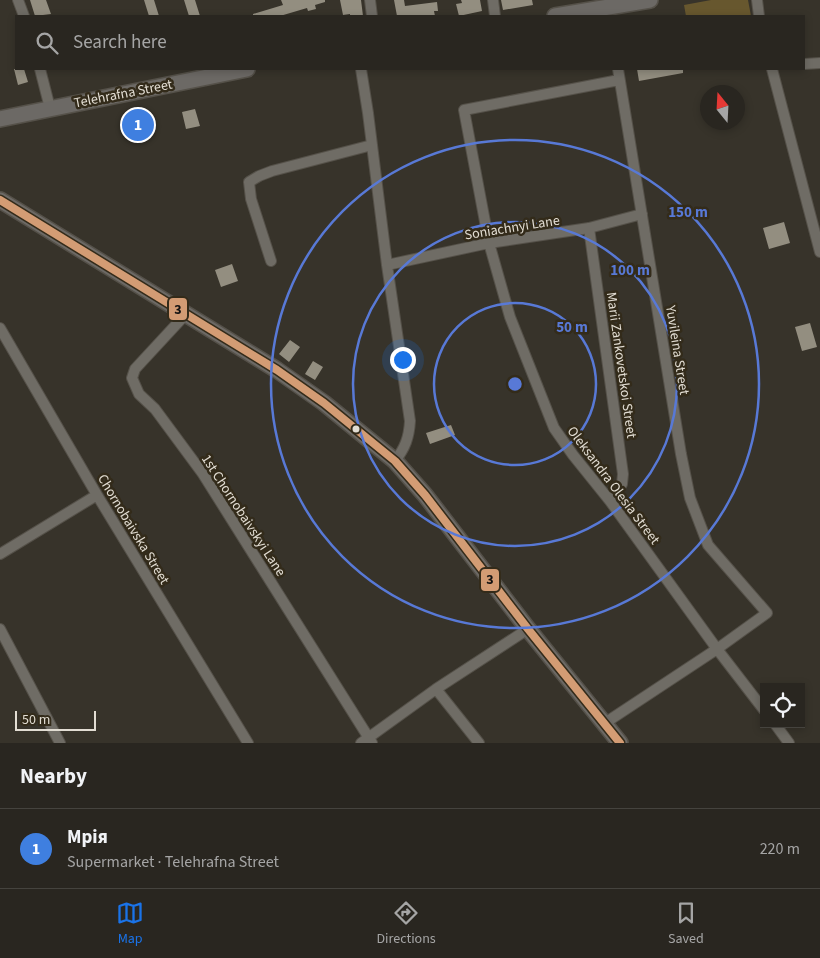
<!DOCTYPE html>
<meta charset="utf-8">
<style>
:root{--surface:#292620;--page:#35322d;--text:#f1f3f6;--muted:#a5a5a5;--line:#45433e;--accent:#1a73e8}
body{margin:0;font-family:"Source Sans 3",sans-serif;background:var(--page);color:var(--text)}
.controls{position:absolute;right:15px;bottom:15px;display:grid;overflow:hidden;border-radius:0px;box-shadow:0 2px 8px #0003}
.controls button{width:45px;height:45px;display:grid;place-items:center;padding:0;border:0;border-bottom:1px solid var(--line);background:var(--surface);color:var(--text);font:25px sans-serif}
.compass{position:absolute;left:700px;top:85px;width:45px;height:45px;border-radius:50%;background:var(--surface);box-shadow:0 2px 8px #0003;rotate:342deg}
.scale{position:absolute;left:15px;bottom:12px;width:81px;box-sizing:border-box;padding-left:5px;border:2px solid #e2ddd3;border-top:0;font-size:14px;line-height:18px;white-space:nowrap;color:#e2ddd3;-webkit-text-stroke:4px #332b1a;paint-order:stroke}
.you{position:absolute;left:402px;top:359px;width:18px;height:18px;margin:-12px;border:4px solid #fff;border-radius:50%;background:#1a73e8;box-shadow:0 0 0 8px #1a73e833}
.badge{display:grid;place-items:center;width:32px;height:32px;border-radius:50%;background:var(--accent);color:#fff;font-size:16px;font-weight:700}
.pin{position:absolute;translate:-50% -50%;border:2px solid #fff;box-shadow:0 1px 5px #0006}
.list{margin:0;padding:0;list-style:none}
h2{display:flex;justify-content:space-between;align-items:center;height:65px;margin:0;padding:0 20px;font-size:21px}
h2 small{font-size:16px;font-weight:400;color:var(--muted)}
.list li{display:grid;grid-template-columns:32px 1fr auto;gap:15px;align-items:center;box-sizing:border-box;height:80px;padding:0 20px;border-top:1px solid var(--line)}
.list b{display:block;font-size:19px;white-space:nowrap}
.list p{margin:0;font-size:16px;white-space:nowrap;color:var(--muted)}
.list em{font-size:16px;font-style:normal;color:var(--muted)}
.icon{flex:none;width:28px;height:28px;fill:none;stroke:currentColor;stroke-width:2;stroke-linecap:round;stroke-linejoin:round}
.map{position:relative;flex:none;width:820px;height:743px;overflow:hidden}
.search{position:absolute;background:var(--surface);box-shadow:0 2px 8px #0003;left:15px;right:15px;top:15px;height:55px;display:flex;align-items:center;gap:12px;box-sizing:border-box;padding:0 18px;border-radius:0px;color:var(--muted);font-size:19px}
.sheet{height:145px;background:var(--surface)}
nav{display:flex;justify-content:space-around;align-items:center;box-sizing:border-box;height:70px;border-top:1px solid var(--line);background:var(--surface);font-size:14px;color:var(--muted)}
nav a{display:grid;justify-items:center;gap:2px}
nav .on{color:var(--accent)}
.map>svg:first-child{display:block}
.green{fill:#67572e}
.building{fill:#938e80}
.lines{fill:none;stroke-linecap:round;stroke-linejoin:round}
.street-casing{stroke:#555149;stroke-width:12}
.secondary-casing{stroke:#555149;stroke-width:18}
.street{stroke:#6f6c65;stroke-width:10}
.secondary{stroke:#6c6965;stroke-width:15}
.bus-1-casing{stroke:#332b1a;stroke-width:11}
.bus-1{stroke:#d39c74;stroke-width:8}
.ring{fill:none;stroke:#5879d6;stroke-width:2.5}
.bus-dot{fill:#e2ddd3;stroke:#332b1a;stroke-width:2}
.labels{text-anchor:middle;stroke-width:5;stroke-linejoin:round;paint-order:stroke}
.street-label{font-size:14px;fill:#e2ddd3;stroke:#332b1a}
.centre{fill:#5879d6;stroke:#332b1a;stroke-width:2.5}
.ring-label{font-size:15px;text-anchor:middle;font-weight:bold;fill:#5879d6;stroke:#332b1a;stroke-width:5;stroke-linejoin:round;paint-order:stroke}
.line-badge{stroke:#332b1a;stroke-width:2}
.pale-badge-label{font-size:14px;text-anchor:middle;font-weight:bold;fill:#111}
</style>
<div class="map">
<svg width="820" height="743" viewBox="0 0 820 743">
<rect width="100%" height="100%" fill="#37332a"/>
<path class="green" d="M 711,0 L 748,0 L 751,16 L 686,16 L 684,5 Z"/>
<path class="building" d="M 30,0 L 46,0 L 51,14 L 35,16 Z
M 144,0 L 154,0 L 159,16 L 149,16 Z
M 184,0 L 195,0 L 200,16 L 189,16 Z
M 281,0 L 325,0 L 325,2 L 315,5 L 316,9 L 308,11 L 307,8 L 280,16 L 253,16 L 253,14 L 283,5 Z
M 340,0 L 361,0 L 363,16 L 350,16 L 350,14 L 343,15 Z
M 394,0 L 404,0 L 405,6 L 437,2 L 438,11 L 434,11 L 435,16 L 397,16 Z
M 461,0 L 480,0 L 482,11 L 459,16 L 456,4 L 462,3 Z
M 501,0 L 532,0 L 533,5 L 503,10 Z
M 14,69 L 24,69 L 28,82 L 18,85 Z
M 637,69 L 683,69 L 683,73 L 639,81 Z
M 143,109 L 151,138 L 138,142 L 136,135 L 132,136 L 126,114 Z
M 195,109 L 200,126 L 186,129 L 182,112 Z
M 784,222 L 790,243 L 769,249 L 763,228 Z
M 232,264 L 238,281 L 221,287 L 215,270 Z
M 810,323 L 817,347 L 802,351 L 795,327 Z
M 290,340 L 300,347 L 289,362 L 279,354 Z
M 313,361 L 323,367 L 315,380 L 305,374 Z
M 451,425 L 455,435 L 430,444 L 426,433 Z"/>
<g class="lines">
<g class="street-casing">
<path id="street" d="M 18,0 L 24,16
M 370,0 L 372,16
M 493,0 L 495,16
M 757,0 L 759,16
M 804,64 L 820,63
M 40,69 L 50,108
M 361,69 L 368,113 L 387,265 L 410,421 C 409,438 405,448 395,461
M 772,69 L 820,252
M 619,80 L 464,110 L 489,243 L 510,317 L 554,428 L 573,455 L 610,501 L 717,649 L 764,710
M 589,228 L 623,474 L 622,484 L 610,501
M 271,261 L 251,199 L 249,182 L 259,176 L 272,171 L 372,145
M 387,265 L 489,243 L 589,228 L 642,214
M 185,315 L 135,369 L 132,378 L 139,394 L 155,409 L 203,474 L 372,743
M 0,328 L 97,495 L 248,743
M 0,554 L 97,495
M 0,629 L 60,743
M 436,689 L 479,743
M 605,723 L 717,649 L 767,613 L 708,545 L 690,498 L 681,454 L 618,69
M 775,724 L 789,743
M 361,743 L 436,689 L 528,629"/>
</g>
<g class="secondary-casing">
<path id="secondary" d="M 555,16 L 650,0
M 0,119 L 247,69
M 0,200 L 277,370 L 324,403 L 395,461 L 425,495 L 528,629 L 620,743"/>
</g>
<use href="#street" class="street"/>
<use href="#secondary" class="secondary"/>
<g class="bus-1-casing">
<path id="bus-1" d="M 0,200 L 277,370 L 324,403 L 395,461 L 425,495 L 528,629 L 620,743"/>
</g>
<use href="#bus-1" class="bus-1"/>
</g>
<g class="ring">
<circle cx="515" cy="384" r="81"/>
<circle cx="515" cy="384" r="162"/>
<circle cx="515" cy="384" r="244"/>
</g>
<circle class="bus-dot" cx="356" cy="429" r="4.5"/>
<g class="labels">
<g class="street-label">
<text transform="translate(123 93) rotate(-11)" y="5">Telehrafna Street</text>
<text transform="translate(512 227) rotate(-9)" y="5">Soniachnyi Lane</text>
<text transform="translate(678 350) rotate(81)" y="5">Yuvileina Street</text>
<text transform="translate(622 365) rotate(82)" y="5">Marii Zankovetskoi Street</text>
<text transform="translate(614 485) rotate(53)" y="5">Oleksandra Olesia Street</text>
<text transform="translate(244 515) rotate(57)" y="5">1st Chornobaivskyi Lane</text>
<text transform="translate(134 529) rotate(59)" y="5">Chornobaivska Street</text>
</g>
</g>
<circle cx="515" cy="384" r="8" class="centre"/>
<g class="ring-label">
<text x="688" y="217">150 m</text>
<text x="630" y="275">100 m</text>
<text x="572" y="332">50 m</text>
</g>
<g class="line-badge">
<rect x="168" y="297" width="20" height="24" rx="5" fill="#d39c74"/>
<rect x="480" y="568" width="20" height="24" rx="5" fill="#d39c74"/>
</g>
<g class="pale-badge-label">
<text x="178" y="314">3</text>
<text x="490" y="584">3</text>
</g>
</svg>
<div class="controls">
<button><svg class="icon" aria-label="locate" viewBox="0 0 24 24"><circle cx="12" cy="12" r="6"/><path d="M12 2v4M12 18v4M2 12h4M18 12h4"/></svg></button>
</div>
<svg class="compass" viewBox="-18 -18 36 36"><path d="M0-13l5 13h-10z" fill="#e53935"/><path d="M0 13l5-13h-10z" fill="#a5a5a5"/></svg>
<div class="scale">50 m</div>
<div class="you"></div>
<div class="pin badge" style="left:138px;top:125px;background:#3f7fe0">1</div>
<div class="search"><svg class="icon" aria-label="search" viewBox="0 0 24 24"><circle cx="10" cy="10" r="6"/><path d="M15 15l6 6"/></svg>Search here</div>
</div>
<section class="sheet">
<h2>Nearby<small></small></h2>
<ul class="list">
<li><span class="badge" style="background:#3f7fe0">1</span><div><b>Мрія</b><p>Supermarket · Telehrafna Street</p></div><em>220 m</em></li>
</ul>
</section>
<nav>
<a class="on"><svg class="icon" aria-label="map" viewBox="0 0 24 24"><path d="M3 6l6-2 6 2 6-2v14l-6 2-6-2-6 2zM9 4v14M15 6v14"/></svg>Map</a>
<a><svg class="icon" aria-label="directions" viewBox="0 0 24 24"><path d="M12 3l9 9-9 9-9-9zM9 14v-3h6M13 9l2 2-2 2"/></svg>Directions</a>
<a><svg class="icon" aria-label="saved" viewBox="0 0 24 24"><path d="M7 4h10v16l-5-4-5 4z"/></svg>Saved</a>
</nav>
